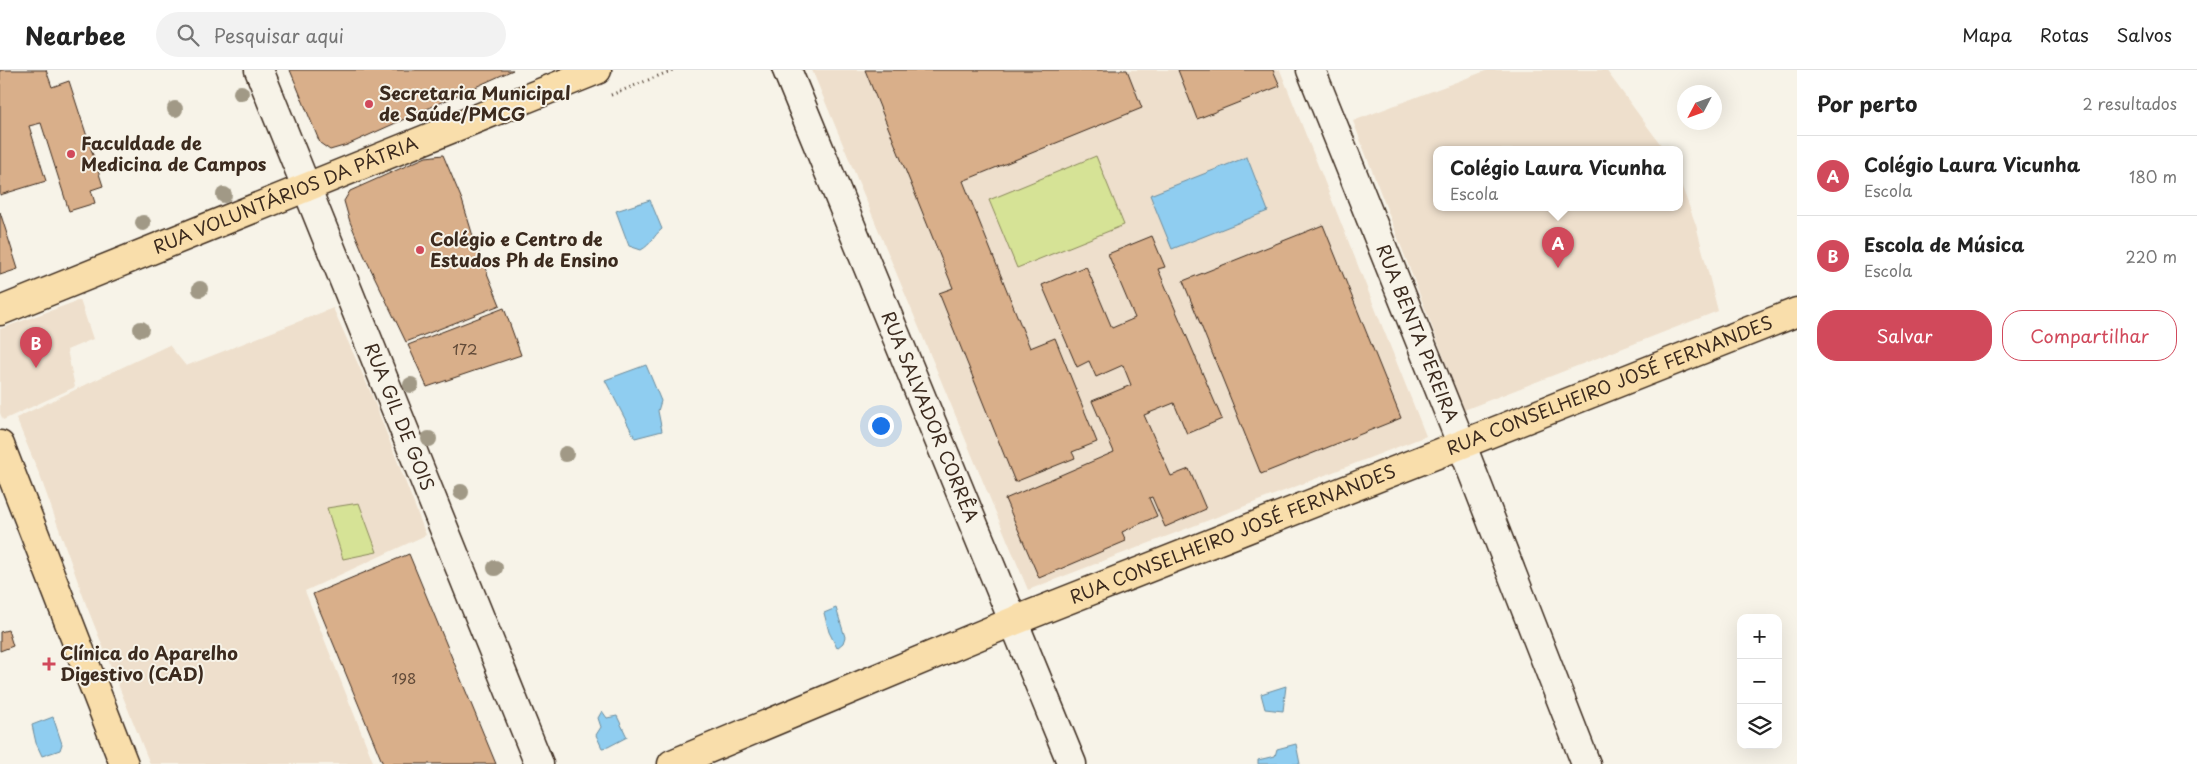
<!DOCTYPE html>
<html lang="pt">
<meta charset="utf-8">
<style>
:root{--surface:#fff;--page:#f2f2f2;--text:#222;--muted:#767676;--line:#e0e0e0;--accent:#d1495b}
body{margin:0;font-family:"Playpen Sans",sans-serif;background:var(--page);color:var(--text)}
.controls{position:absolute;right:15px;bottom:15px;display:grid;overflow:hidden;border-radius:10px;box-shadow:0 5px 20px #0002}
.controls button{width:45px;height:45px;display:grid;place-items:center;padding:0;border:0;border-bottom:1px solid var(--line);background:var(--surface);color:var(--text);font:25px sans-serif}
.compass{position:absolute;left:1677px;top:15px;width:45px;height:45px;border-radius:50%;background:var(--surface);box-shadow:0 5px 20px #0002;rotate:229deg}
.you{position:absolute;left:880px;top:355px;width:18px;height:18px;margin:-12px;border:4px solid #fff;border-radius:50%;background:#1a73e8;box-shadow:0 0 0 8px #1a73e833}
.badge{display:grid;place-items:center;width:32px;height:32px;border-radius:50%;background:var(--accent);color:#fff;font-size:16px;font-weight:700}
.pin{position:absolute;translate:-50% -41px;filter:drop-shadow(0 1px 2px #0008)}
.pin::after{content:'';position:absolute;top:26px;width:18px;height:15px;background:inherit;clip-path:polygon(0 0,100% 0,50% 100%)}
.popup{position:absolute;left:1433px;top:76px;width:250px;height:65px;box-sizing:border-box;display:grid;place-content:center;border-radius:10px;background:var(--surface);filter:drop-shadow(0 1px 4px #0005);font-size:16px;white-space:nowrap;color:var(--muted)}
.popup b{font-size:19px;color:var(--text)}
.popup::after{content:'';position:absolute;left:50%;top:100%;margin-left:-10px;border:10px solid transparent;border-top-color:var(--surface)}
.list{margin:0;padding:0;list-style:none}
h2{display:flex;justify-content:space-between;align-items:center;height:65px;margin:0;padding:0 20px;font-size:21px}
h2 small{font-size:16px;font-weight:400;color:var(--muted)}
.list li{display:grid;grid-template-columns:32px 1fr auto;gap:15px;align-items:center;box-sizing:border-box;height:80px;padding:0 20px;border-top:1px solid var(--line)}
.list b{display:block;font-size:19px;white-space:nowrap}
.list p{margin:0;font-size:16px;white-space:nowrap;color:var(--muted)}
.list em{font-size:16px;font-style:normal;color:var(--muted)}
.actions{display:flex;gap:10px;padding:15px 20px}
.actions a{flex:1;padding:11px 0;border:1px solid var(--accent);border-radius:20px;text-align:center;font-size:18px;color:var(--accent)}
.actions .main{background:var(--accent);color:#fff}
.icon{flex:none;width:28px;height:28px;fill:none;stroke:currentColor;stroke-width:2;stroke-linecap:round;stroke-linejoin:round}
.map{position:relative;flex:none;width:1797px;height:694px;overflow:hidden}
header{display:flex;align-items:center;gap:30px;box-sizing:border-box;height:70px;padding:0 25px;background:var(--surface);border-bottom:1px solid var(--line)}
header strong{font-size:24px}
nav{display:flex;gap:28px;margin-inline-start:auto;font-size:18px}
.search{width:350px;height:45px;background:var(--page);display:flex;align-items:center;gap:12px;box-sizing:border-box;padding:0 18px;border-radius:28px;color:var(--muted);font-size:19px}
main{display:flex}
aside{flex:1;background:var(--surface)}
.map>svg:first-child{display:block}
.built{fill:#eedfcc}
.green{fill:#d6e396;stroke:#88865a}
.water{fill:#8fcdf0;stroke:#6d8c9c}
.building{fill:#d9af8a;stroke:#3b2a1e}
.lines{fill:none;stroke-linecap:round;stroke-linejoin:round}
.minor-casing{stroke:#3b2a1e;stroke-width:31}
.major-casing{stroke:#3b2a1e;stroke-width:31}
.path{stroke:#3b2a1e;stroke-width:3;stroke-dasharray:1 4;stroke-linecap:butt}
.minor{stroke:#f7f3e8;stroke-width:28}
.major{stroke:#f9deab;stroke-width:28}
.tree{fill:#a19986}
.poi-dot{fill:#d1495b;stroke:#f7f3e8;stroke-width:2}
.labels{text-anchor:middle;stroke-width:4;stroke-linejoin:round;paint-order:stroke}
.number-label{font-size:15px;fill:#624b39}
.poi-label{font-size:18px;font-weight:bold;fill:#3b2a1e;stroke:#f7f3e8;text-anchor:start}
.street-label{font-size:18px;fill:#3b2a1e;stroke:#f7f3e8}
</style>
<header>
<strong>Nearbee</strong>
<div class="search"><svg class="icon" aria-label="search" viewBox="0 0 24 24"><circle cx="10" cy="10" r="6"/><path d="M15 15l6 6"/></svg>Pesquisar aqui</div>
<nav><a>Mapa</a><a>Rotas</a><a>Salvos</a></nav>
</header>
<main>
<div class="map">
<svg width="1797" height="694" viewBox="0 0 1797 694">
<rect width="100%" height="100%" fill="#f7f3e8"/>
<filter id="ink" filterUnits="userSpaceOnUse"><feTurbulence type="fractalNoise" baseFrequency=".02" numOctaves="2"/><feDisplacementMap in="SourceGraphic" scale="10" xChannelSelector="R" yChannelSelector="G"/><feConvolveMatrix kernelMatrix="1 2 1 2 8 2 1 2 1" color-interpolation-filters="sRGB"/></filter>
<g filter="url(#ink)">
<path class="built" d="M 812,0 L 1280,0 L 1426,366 L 1028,520 Z
M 1488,0 L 1606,0 L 1664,79 L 1437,79 L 1437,137 L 1679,137 L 1679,109 L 1696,155 L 1718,241 L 1464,340 L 1353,51 Z
M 80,230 L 93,269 L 67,280 L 75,317 L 3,350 L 0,343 L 0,259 Z
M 333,238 L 371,323 L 426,465 L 305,521 L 374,694 L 150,694 L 87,537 L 40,406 L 16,348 L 169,275 L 186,296 Z"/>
<path class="green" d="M 1096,86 L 1124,155 L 1017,198 L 989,130 Z
M 359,433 L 377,482 L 343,489 L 327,438 Z"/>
<path class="water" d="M 1247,87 L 1268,141 L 1172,179 L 1150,125 Z
M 650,130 L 662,159 C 653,166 652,174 641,180 L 629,176 L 616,141 Z
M 646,295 L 661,331 L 658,341 L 662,361 L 635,368 L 605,310 Z
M 836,538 L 845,567 L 843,573 L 837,578 L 829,562 L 824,543 Z
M 1286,616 L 1283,641 L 1265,639 L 1261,624 Z
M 602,641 L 607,648 L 617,646 L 627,667 L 608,677 L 602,678 L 596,665 L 601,657 L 598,648 Z
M 53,647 L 62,674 L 60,680 L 42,686 L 36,673 L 32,655 Z
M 1296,674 L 1300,694 L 1258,694 L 1258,690 L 1275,686 L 1277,679 Z"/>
<path class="building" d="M 0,0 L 46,0 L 52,17 L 69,11 L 103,116 L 91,120 L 95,133 L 69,141 L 41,53 L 29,56 L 46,111 L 0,125 Z
M 290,0 L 513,0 L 347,75 L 330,80 L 320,73 Z
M 865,0 L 1127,0 L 1142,38 L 963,111 L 1030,278 L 1055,268 L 1097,372 L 1072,382 L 1075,388 L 1015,412 L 939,223 L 953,218 Z
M 1178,0 L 1273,0 L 1280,16 L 1197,49 Z
M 443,85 L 462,130 L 476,176 L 500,235 L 406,272 L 364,185 L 350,152 L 344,131 L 350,121 L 426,87 Z
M 0,142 L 18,199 L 0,205 Z
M 1323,155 L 1401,348 L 1261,404 L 1183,211 Z
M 1152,166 L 1165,197 L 1158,199 L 1222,349 L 1187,364 L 1174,333 L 1144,345 L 1171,406 L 1189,399 L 1206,439 L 1165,457 L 1152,427 L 1149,428 L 1157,446 L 1122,462 L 1126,471 L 1039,508 L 1005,429 L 1114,382 L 1092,331 L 1131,315 L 1123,295 L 1096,307 L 1089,291 L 1077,297 L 1042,215 L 1086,196 L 1112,258 L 1135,248 L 1108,184 Z
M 504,238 L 521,285 L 427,317 L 408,275 Z
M 409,484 L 496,694 L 383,694 L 313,524 Z
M 8,560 L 13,576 L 0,581 L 0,562 Z"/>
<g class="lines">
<g class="minor-casing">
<g id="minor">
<path id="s1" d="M 259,0 L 539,694"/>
<path id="s2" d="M 787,0 L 1072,694"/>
<path id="s3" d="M 1311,0 L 1461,373 L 1586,694"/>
</g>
</g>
<g class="major-casing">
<g id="major">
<path id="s4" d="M 0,241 L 597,0"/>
<path d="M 0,375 L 124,694"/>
<path id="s5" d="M 672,694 L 1014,551 L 1797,242"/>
</g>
</g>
<path class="path" d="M 611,25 L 673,0"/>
<use href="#minor" class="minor"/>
<use href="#major" class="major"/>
</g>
<g class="tree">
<circle cx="241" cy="23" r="8"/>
<circle cx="175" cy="39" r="8"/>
<circle cx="224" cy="125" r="8"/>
<circle cx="143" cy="153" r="8"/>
<circle cx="200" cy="219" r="8"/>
<circle cx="141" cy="259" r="8"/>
<circle cx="411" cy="315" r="8"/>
<circle cx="429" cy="369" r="8"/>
<circle cx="566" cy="384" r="8"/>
<circle cx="461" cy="422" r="8"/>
<circle cx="495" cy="498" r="8"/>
</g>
</g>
<g class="poi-dot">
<circle cx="369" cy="34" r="5"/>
<circle cx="71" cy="84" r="5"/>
<circle cx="420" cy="180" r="5"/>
<path d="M46.5 586.5h5v5h5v5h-5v5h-5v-5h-5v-5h5z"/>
</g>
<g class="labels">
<g class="number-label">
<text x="465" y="285">172</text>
<text x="404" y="614">198</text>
</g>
<g class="poi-label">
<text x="379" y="30">Secretaria Municipal<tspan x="379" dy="21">de Saúde/PMCG</tspan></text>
<text x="81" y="80">Faculdade de<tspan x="81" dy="21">Medicina de Campos</tspan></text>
<text x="430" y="176">Colégio e Centro de<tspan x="430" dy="21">Estudos Ph de Ensino</tspan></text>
<text x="60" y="590">Clínica do Aparelho<tspan x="60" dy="21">Digestivo (CAD)</tspan></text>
</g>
<g class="street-label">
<text dy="6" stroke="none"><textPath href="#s4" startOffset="308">RUA VOLUNTÁRIOS DA PÁTRIA</textPath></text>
<text dy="6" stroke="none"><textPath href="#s3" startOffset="284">RUA BENTA PEREIRA</textPath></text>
<text dy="6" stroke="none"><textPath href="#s5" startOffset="1011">RUA CONSELHEIRO JOSÉ FERNANDES</textPath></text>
<text dy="6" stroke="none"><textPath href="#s1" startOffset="374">RUA GIL DE GOIS</textPath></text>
<text dy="6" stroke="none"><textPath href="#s2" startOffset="375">RUA SALVADOR CORRÊA</textPath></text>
<text dy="6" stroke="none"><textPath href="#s5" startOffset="606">RUA CONSELHEIRO JOSÉ FERNANDES</textPath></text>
</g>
</g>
</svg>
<div class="controls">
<button>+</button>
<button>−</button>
<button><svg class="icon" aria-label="layers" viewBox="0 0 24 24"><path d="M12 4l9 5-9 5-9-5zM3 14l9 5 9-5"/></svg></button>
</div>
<svg class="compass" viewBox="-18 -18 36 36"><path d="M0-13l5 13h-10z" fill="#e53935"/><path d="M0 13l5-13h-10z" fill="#767676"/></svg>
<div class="you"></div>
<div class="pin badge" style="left:1558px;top:198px">A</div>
<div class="popup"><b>Colégio Laura Vicunha</b>Escola</div>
<div class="pin badge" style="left:36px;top:298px">B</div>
</div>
<aside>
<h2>Por perto<small>2 resultados</small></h2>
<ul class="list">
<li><span class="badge">A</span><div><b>Colégio Laura Vicunha</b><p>Escola</p></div><em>180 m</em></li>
<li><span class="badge">B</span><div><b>Escola de Música</b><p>Escola</p></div><em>220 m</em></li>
</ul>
<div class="actions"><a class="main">Salvar</a><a>Compartilhar</a></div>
</aside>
</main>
